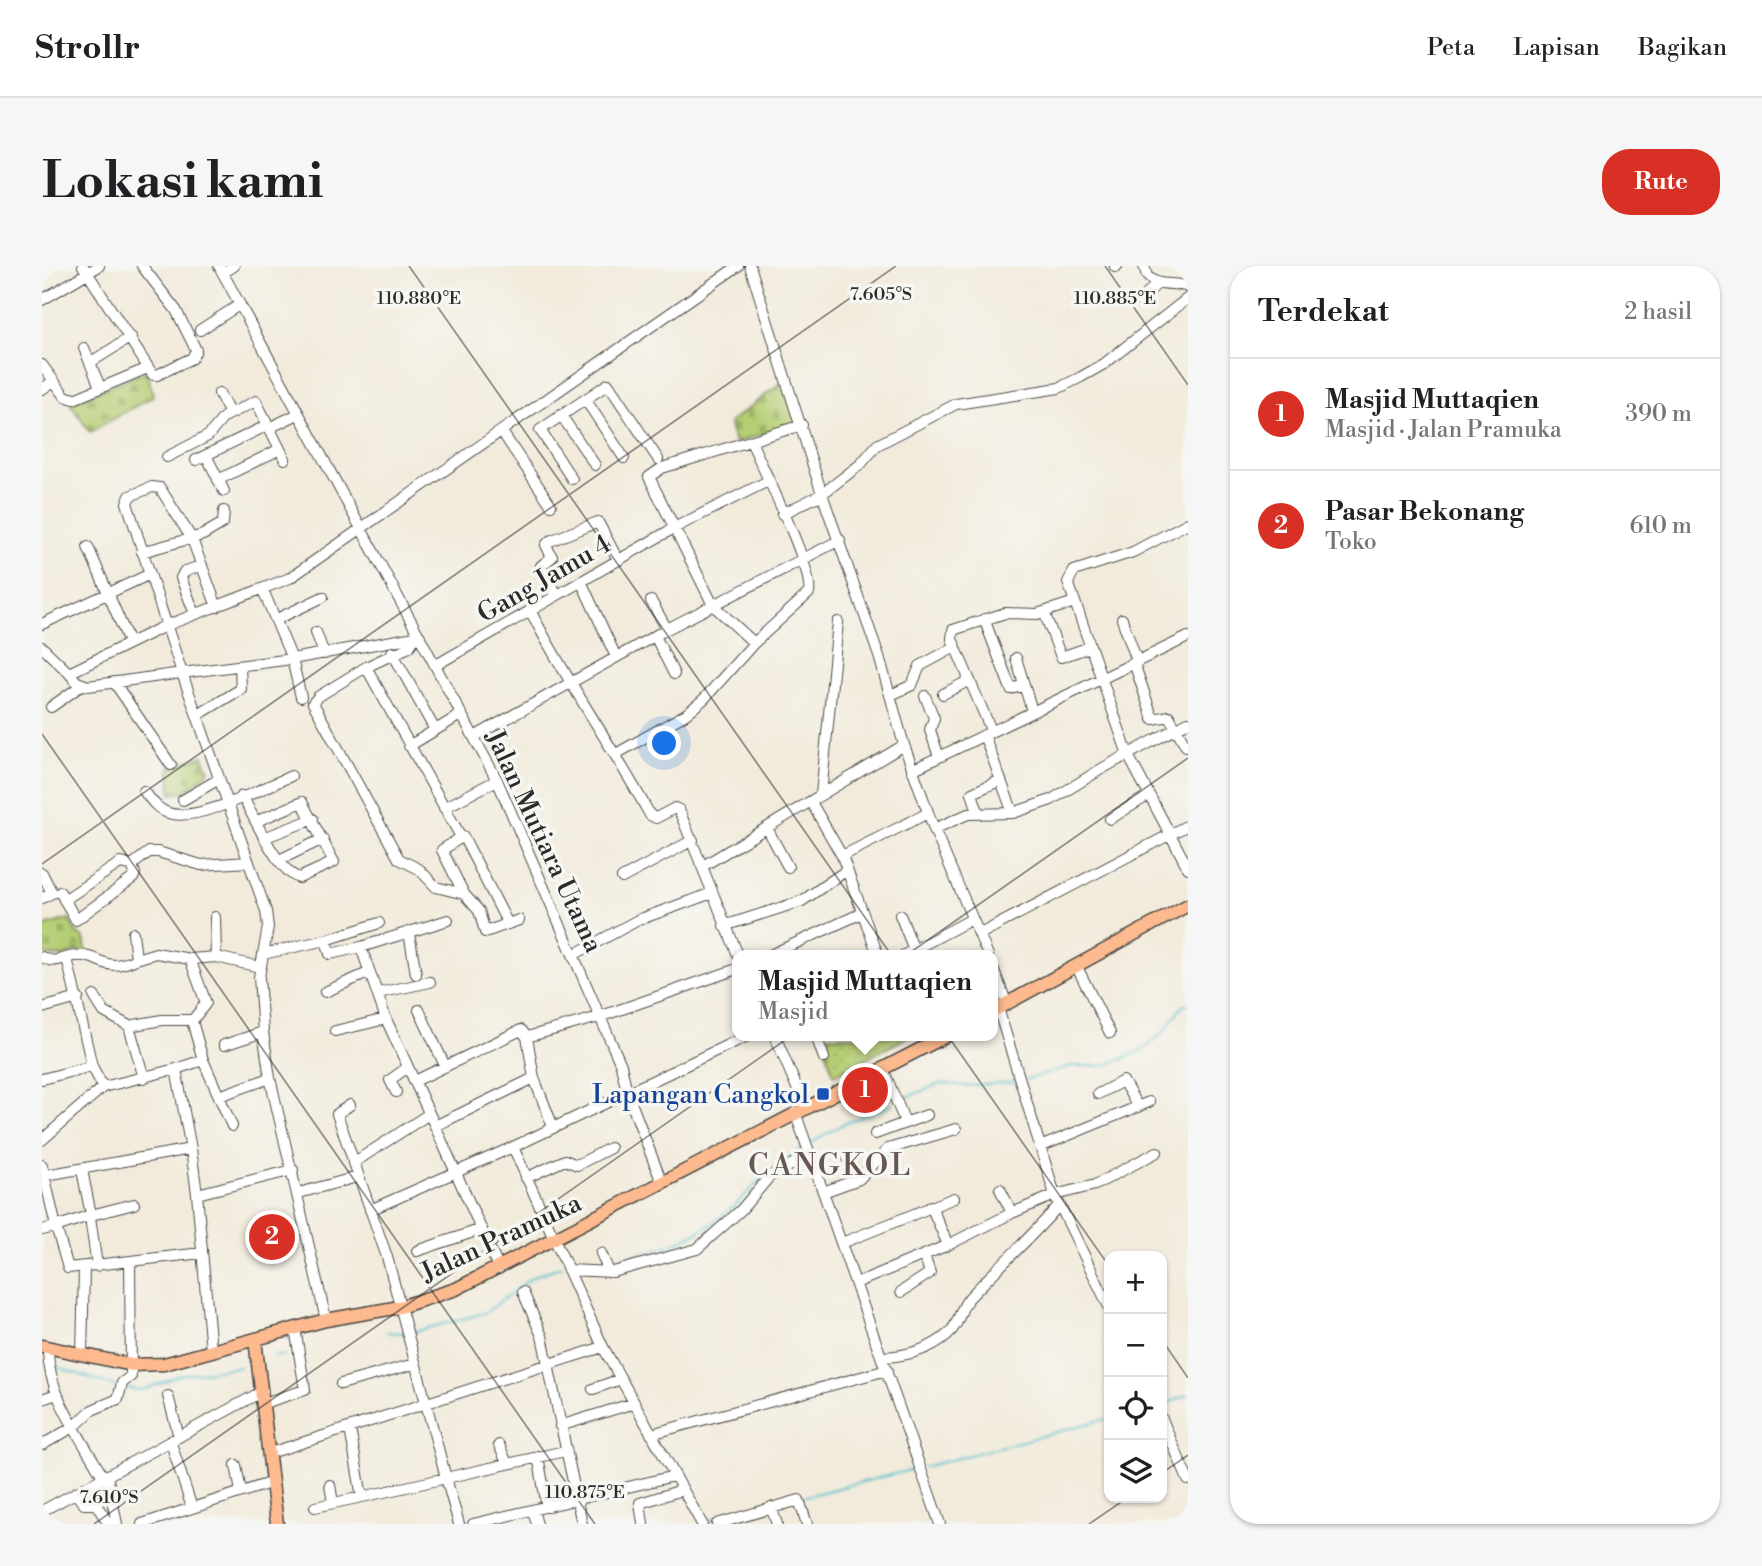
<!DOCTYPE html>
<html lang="id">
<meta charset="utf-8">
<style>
:root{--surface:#fff;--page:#f6f6f6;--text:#202124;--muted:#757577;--line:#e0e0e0;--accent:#d93025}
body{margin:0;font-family:"Libre Bodoni",serif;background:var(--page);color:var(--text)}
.controls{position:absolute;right:21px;bottom:21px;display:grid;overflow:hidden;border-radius:14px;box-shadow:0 2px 5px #0004}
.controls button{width:63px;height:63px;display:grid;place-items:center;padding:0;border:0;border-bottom:2px solid var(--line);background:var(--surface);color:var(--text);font:35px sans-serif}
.you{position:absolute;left:623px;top:478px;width:24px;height:24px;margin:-18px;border:5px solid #fff;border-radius:50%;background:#1a73e8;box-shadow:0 0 0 10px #1a73e833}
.badge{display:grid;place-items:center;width:46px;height:46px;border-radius:50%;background:var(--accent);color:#fff;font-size:23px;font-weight:700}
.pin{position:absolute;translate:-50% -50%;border:4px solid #fff;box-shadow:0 2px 7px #0006}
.popup{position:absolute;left:690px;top:684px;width:266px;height:91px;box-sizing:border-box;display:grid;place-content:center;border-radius:14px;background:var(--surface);filter:drop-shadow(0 2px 5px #0005);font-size:23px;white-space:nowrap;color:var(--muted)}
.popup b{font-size:26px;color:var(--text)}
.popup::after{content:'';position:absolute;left:50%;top:100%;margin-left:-14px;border:14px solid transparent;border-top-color:var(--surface)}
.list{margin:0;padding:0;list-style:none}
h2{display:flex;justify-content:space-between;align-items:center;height:91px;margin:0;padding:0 28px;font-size:30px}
h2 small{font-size:23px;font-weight:400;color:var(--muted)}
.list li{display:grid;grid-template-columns:46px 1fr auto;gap:21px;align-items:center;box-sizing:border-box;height:112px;padding:0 28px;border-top:2px solid var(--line)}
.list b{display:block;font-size:26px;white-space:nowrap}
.list p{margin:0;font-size:23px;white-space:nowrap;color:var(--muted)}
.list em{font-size:23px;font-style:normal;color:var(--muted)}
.icon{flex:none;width:38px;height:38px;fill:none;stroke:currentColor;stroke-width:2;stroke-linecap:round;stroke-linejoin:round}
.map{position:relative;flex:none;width:1146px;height:1258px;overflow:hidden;border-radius:28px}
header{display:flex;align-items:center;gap:42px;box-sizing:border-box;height:98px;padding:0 35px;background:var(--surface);border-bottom:2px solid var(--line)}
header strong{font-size:33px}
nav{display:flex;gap:38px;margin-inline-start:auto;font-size:24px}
.intro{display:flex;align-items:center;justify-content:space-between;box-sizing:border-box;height:168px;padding:0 42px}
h1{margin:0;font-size:49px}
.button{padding:18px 32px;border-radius:28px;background:var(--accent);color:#fff;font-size:24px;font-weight:700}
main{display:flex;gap:42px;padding:0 42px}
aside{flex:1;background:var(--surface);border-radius:28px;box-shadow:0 2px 5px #0004}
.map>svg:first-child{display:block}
.grass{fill:url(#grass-dots);stroke:#707c4f;stroke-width:2}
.cemetery{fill:url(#cemetery-stones);stroke:#707c4f;stroke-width:2}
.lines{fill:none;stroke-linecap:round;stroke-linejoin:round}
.stream{stroke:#54c1cd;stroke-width:2}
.minor-casing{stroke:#494845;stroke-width:12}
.major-casing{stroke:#494845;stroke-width:15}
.minor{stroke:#fff;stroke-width:10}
.major{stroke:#fcba8e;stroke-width:12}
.ticks{fill:none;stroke:#2b2b2b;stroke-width:2;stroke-opacity:0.45}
.transit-dot{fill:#1a4fb4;stroke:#f6f6f2;stroke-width:2.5}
.labels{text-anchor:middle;stroke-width:7;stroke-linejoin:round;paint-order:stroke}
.street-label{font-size:26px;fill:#2b2b2b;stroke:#f6f6f2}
.transit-label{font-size:26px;fill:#164399;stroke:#f6f6f2;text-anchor:end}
.quarter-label{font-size:30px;letter-spacing:2px;fill:#685654;stroke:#f6f6f2}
.ticks-label{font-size:18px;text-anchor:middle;fill:#2b2b2b;stroke:#f6f6f2;stroke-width:7;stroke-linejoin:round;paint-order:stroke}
</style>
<header>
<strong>Strollr</strong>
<nav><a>Peta</a><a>Lapisan</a><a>Bagikan</a></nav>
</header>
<div class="intro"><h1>Lokasi kami</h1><a class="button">Rute</a></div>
<main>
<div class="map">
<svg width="1146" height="1258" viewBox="0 0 1146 1258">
<defs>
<pattern id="grass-dots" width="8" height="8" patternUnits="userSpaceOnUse" patternTransform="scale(1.75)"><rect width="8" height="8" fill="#b5ce73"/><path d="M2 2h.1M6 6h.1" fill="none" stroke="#9cb164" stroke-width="1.8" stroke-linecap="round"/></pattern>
<pattern id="cemetery-stones" width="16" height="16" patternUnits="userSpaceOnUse" patternTransform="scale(1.75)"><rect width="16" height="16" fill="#b5ce73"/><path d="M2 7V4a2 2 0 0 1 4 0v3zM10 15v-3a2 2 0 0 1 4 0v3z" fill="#9cb164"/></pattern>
</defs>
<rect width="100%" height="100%" fill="#f6f6f2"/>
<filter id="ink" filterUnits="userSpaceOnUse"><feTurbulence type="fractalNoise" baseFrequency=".0143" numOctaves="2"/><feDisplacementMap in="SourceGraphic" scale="14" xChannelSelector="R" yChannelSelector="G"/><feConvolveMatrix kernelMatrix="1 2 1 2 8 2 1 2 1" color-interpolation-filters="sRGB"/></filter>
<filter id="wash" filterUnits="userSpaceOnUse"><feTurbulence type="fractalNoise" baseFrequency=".00686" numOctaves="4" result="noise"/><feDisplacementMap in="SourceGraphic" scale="28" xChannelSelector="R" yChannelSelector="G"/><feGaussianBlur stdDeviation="1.57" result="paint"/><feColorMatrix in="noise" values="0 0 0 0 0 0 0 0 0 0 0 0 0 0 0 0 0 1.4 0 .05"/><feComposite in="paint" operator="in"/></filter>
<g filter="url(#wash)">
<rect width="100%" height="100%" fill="#f2ebdb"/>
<path class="grass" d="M 779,770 L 868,770 L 792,809 Z"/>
<path class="cemetery" d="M 105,105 L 111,130 L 48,166 L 29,139 L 36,133 Z
M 743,114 L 757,157 L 693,177 L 687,157 Z
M 161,490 L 167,505 L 143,526 L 129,528 L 128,501 Z
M 27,653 L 34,667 L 42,672 L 45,689 L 35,685 L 20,691 L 0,688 L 0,661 Z"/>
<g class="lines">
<path class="stream" d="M 984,814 L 1029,800 L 1060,800 L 1080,793 L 1104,782 L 1121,767 L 1140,740 L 1146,738
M 858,834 L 900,817 L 925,820 L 975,816
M 767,878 L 801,858 L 850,839
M 733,902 L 762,881
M 567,995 C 642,978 667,969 720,912
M 528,997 L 558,997
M 345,1066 L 362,1067
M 371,1066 L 443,1047 L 492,1010 L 520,1000
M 233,1090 L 244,1089
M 11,1100 L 76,1121
M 81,1122 L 101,1124 L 138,1109 L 198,1101
M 1120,1139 L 1146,1129
M 882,1201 L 1067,1152
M 760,1231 L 873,1203
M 665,1255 L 727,1238"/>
</g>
</g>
<g filter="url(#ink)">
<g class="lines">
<g class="minor-casing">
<path id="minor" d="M 41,0 L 111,109 L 115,109 L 150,92 L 154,84 L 134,44 L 100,0
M 177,0 L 455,514 L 579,799 L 585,826 L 620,917
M 708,0 L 780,228 L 837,390 L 862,479 L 892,563 L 946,689
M 1102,0 L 1105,10 C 1117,22 1131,15 1146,21
M 1073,1 L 1075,0
M 181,7 L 192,0
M 0,34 L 57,0
M 1097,35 L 1115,18
M 158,64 L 197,39
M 42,82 L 58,121
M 49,96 L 89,71
M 0,99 L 12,115 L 0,123
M 12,115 L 23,130 L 32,133 L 106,102
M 177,127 L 188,148
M 543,133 L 582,192
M 519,149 L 553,199
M 227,162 L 256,148
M 460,166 L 509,239
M 164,189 L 182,225
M 125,191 L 166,170 L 182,151 L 214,135 L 243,193
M 154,194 L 226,159
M 530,213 L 498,164 L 566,118 L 616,193
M 176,214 L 238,183
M 740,248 L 780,228 L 819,198 L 835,179 L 914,138 L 1017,122 L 1039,111 L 1062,98 L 1146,32
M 46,281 L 87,376
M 100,286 L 161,269 L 181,257 L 182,245
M 539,315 L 574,391
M 221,324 L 250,393 L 259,431
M 515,329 L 499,300 L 510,291 L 504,279 L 508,275 L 556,256 L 576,294
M 609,335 L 625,363
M 1033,336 L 1026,316 L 1032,305 L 1091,286 L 1146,257
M 488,344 C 524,415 570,479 608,549 L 614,552 L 633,542 L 637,544 L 696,689
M 1002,346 L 1019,391 L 1048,381
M 153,348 L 139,312 L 142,306 L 160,299
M 235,353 L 281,331
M 942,353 L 969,423 L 982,419
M 1080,353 L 1095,395
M 0,358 L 106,309
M 274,366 L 282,388
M 613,370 L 632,408
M 372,373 L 367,381 L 324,401 L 419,571
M 712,377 L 671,339 L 607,211 L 620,202 L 760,159
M 0,381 L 27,407 L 123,360 L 248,312 L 696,0
M 350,386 L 393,464
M 974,392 L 990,445
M 1092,397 L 1111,453 L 1127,450 L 1144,480
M 394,399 L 632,262 L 726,215
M 324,401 L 277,430 L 271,437 L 357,593 L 377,603 L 394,621 L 422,628 L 437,645 L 443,666 L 477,654
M 27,407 L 35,416 L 46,420 L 140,407 L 85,237 L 88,230 L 110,221 L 118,222 L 150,273 L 175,341
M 72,416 L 129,499
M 901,428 L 928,414
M 849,429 L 870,419 L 878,400 L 913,381
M 883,430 L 892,452 L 888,464 L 897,491
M 9,441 L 40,419
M 156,449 L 199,423 L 198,400
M 949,464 L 910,373 L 911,364 L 963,347 L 995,348 L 1033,336 L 1086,489 L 1146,602
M 942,469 L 971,547
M 432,471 L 625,363 L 798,274
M 367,480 L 420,448
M 574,488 L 644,448 L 662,433 L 712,377 L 767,327 C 772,302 721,204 709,175
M 870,504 L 1146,371
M 102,525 C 109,534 115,543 126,547 C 155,557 221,522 249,510
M 779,529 L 796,356
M 200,530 C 213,552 235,605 257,612 L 292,596 L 260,536 L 215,555
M 141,534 L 177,513
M 769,536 L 800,590 L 836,689
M 402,542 L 455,514
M 936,546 L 930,527 L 959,514
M 1068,553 L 1107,529
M 725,562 L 746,601
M 892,563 L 926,548 L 971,547 L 1009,534 L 1061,502 L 1146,456
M 224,571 L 271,553
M 800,590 L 886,547
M 237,594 L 281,573
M 661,600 L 862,479
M 0,607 L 10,627 L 0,632
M 580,612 L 651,574
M 18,626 L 34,654 L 91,612 L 93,608 L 90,599
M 422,628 L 400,584 L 421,570 L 466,658
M 22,634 L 78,597 L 90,599 L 107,586 L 116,586 L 159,599 L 207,596
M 858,649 L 872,684
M 173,651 L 174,691
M 682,660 L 760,635 L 805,604
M 91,667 L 94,693 L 114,687 L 148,693 L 164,737 L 150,755 L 161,794 L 190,860
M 367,667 L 374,708
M 938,668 L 1146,559
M 284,674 L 337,657
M 221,688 L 284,674 L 288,688 L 319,681
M 533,688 L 596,654 L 670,627
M 728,689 L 820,647
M 862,689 L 930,653
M 0,691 C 13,699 20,691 33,690 C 59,687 60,709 94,693
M 148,693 L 174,691 L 218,701
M 1034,699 L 1068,767
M 951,702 L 965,738
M 283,726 L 326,707
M 336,727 L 388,716
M 52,730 L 62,746 L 87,760 L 102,812
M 0,742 L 36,732
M 956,742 L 1013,929 L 1067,1041
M 377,744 L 403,800
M 87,760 L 120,754 L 150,754
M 293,765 L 344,753
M 733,770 L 763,841
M 774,770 L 782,792
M 485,771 L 557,751 L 695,703
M 182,779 L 221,766
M 134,803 L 161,794
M 841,803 L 863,856
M 0,813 L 50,800 L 25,692
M 373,815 L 479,764 L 485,771 L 492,812
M 354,826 L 348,814 L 366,801
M 1056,828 L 1081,815 L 1096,841
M 177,830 L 228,812
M 308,839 L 295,848 L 345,991 L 404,1212 L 523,1185
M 753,846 L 898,1258
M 393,860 L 344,753 L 319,681 L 406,654
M 833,868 L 885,849
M 0,874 L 61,821
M 471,881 L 561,1081 L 660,1258
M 998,881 L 1107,836
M 149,883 L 155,928 L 251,904
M 805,891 L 817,913
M 311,897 L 387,848
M 0,899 L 14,961 L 0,964
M 40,904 L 49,949 L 14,961 L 26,1002 L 160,987
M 4,909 L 149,883 L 134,803 L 61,821 L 50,800
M 484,912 L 523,894 L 535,899 L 568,882
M 958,923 L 970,947
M 781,926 L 817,913 L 846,883 L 914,863
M 257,927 L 315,911
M 155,928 L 169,1085
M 889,940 L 906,979
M 328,944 L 471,881 L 705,770
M 49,949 L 92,938
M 48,951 L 55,1000
M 800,977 L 912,932
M 375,985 L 440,963
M 559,987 L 567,1006
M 457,1003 L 393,860 L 492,812 L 511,861
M 526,1004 L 571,1006 L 655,983 L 699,944 L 727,911 L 769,888
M 814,1017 L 906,979 L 970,947 L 1013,929 L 1053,919 L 1115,886
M 481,1026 L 500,1070 L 540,1258
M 859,1026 L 888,1007 L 882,989
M 284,1054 L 228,812 L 221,766 L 217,711 L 226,661 L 224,645 L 140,407 L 250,393 L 378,370
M 6,1082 C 5,1128 39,1171 61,1211
M 40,1088 L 42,1002
M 841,1091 C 864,1090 888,1084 906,1068 C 918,1058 917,1043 927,1032 C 957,1000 989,972 1017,939
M 299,1118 L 372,1098
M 551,1123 L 579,1113
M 126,1130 L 137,1171
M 0,1133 L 15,1128
M 222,1137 L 263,1124 L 253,1062
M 1120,1153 L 1146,1214
M 518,1160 L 592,1137
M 308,1163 L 320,1231 L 404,1212 L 417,1258
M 609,1168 L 845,1104
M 129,1177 L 150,1242
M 0,1179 L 33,1160 L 50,1144 L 76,1133 L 80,1117 L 89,1110 L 88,996
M 457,1179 L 465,1197
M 228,1187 L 561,1081
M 496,1190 L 505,1241
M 194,1199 L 199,1226
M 65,1209 L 75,1258
M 288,1219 L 291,1237
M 33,1227 L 42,1238 L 54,1238 L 66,1257 L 74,1255
M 273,1241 L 320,1231
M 729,1241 L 735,1258
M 0,1245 L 221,1125
M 491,1245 L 495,1258
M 100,1258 L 231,1216
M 431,1258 L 632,1210
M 601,1258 L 598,1237 L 640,1224
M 675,1258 L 757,1234 L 765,1258"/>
</g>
<g class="major-casing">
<path id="major" d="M 951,745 L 1146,639
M 213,1073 L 235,1258
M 0,1080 L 90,1099 L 122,1098 L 284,1054 L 358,1041 L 414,1023 L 904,770"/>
</g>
<use href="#minor" class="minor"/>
<use href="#major" class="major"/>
</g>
</g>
<path class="ticks" d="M 367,0 L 1067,1000M 1063,0 L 1146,119M 0,468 L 553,1258M 0,598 L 854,0M 1120,1074 L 1146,1112M 1120,1207 L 1146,1189M 52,1258 L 1146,492M 1047,1258 L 1085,1232"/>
<rect class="transit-dot" x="774" y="821" width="14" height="14" rx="3.5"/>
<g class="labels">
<g class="street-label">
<text transform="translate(502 312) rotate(-30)" y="9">Gang Jamu 4</text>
<text transform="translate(503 575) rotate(65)" y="9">Jalan Mutiara Utama</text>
<text transform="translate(459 971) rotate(-25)" y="9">Jalan Pramuka</text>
</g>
<g class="transit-label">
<text x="767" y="837">Lapangan Cangkol</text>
</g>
<g class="quarter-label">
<text x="788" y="909">CANGKOL</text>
</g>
</g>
<g class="ticks-label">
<text x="839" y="34">7.605°S</text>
<text x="1073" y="38">110.885°E</text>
<text x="377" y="38">110.880°E</text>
<text x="543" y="1232">110.875°E</text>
<text x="67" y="1237">7.610°S</text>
</g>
</svg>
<div class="controls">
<button>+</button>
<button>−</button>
<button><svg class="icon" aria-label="locate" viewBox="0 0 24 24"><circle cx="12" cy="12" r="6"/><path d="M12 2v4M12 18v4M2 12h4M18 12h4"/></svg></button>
<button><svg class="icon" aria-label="layers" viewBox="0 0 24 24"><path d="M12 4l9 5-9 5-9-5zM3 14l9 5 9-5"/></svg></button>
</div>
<div class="you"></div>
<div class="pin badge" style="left:823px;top:824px">1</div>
<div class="popup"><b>Masjid Muttaqien</b>Masjid</div>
<div class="pin badge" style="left:230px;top:971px">2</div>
</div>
<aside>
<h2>Terdekat<small>2 hasil</small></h2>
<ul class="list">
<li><span class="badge">1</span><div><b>Masjid Muttaqien</b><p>Masjid · Jalan Pramuka</p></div><em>390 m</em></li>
<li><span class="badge">2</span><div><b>Pasar Bekonang</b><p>Toko</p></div><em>610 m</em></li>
</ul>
</aside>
</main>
